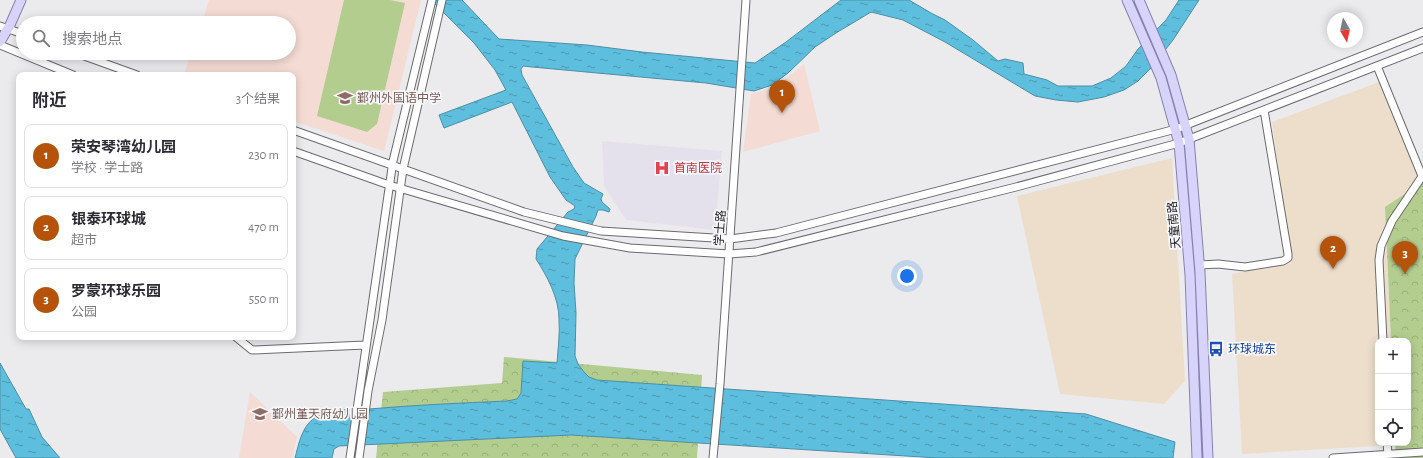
<!DOCTYPE html>
<html lang="zh">
<meta charset="utf-8">
<style>
:root{--surface:#fff;--page:#f2f2f3;--text:#2b2b33;--muted:#7c7c81;--line:#e1e1e2;--accent:#b45309}
body{margin:0;font-family:"Alegreya Sans","Noto Sans SC",sans-serif;background:var(--page);color:var(--text)}
.controls{position:absolute;right:12px;bottom:12px;display:grid;overflow:hidden;border-radius:8px;box-shadow:0 2px 10px #0003}
.controls button{width:36px;height:36px;display:grid;place-items:center;padding:0;border:0;border-bottom:1px solid var(--line);background:var(--surface);color:var(--text);font:20px sans-serif}
.compass{position:absolute;left:1327px;top:12px;width:36px;height:36px;border-radius:50%;background:var(--surface);box-shadow:0 2px 10px #0003;rotate:171deg}
.you{position:absolute;left:907px;top:276px;width:14px;height:14px;margin:-10px;border:3px solid #fff;border-radius:50%;background:#1a73e8;box-shadow:0 0 0 6px #1a73e833}
.badge{display:grid;place-items:center;width:26px;height:26px;border-radius:50%;background:var(--accent);color:#fff;font-size:13px;font-weight:700}
.pin{position:absolute;translate:-50% -33px;filter:drop-shadow(0 1px 2px #0008)}
.pin::after{content:'';position:absolute;top:21px;width:14px;height:12px;background:inherit;clip-path:polygon(0 0,100% 0,50% 100%)}
.list{margin:0;padding:0;list-style:none}
h2{display:flex;justify-content:space-between;align-items:center;height:52px;margin:0;padding:0 16px;font-size:17px}
h2 small{font-size:13px;font-weight:400;color:var(--muted)}
.list li{display:grid;grid-template-columns:26px 1fr auto;gap:12px;align-items:center;box-sizing:border-box;height:64px;margin:0 8px 8px;padding:0 8px;border:1px solid var(--line);border-radius:8px}
.list b{display:block;font-size:15px;white-space:nowrap}
.list p{margin:0;font-size:13px;white-space:nowrap;color:var(--muted)}
.list em{font-size:13px;font-style:normal;color:var(--muted)}
.icon{flex:none;width:22px;height:22px;fill:none;stroke:currentColor;stroke-width:2;stroke-linecap:round;stroke-linejoin:round}
.map{position:relative;flex:none;width:1423px;height:458px;overflow:hidden}
.search{position:absolute;background:var(--surface);box-shadow:0 2px 10px #0003;left:16px;top:16px;width:280px;height:44px;display:flex;align-items:center;gap:10px;box-sizing:border-box;padding:0 14px;border-radius:22px;color:var(--muted);font-size:15px}
.panel{position:absolute;background:var(--surface);box-shadow:0 2px 10px #0003;left:16px;top:72px;width:280px;height:268px;border-radius:8px}
.map>svg:first-child{display:block}
.commercial{fill:#eddecc}
.built{fill:#e5e1ec}
.education{fill:#f4dbd3}
.park{fill:url(#park-crowns)}
.pitch{fill:#b3cd8f}
.water{fill:url(#water-ripples);stroke:#4c8fa5}
.lines{fill:none;stroke-linecap:round;stroke-linejoin:round}
.minor-casing{stroke:#6b6a6d;stroke-width:9}
.major-casing{stroke:#8782ad;stroke-width:11}
.minor{stroke:#fff;stroke-width:7}
.major{stroke:#d8d3fb;stroke-width:9}
.labels{text-anchor:middle;stroke-width:3.5;stroke-linejoin:round;paint-order:stroke}
.education-label{font-size:12px;fill:#785e54;stroke:#f8f7fb;text-anchor:start}
.health-label{font-size:12px;fill:#be3a42;stroke:#f8f7fb;text-anchor:start}
.street-label{font-size:12px;fill:#222123;stroke:#f8f7fb}
.transit-label{font-size:12px;fill:#164399;stroke:#f8f7fb;text-anchor:start}
</style>
<div class="map">
<svg width="1423" height="458" viewBox="0 0 1423 458">
<defs>
<pattern id="park-crowns" width="20" height="18" patternUnits="userSpaceOnUse"><rect width="20" height="18" fill="#b3cd8f"/><path d="M2 6a3 3 0 1 1 6 0M12 15a3 3 0 1 1 6 0" fill="none" stroke="#9ab07b"/></pattern>
<pattern id="water-ripples" width="26" height="14" patternUnits="userSpaceOnUse"><rect width="26" height="14" fill="#5ebedd"/><path d="M2 4q2-2 4 0t4 0M15 11q2-2 4 0t4 0" fill="none" stroke="#4d9ab3"/></pattern>
</defs>
<rect width="100%" height="100%" fill="#ebeaed"/>
<path class="commercial" d="M 1379,82 L 1420,183 L 1385,208 L 1391,341 L 1378,341 L 1378,443 L 1395,443 L 1395,445 L 1242,454 L 1232,274 L 1291,263 L 1272,122 Z
M 1172,158 L 1185,381 L 1164,404 L 1060,394 L 1017,196 Z"/>
<path class="built" d="M 602,141 L 722,151 L 715,230 L 626,220 L 604,186 Z"/>
<path class="education" d="M 209,0 L 421,0 L 384,151 L 293,121 L 293,75 L 184,75 L 191,53 L 289,53 L 289,23 L 202,23 Z
M 804,64 L 820,131 L 743,152 L 751,94 L 774,88 Z
M 250,392 L 297,437 L 292,458 L 239,458 Z"/>
<path class="park" d="M 1423,182 L 1423,458 L 1396,458 L 1395,443 L 1408,443 L 1408,341 L 1391,341 L 1385,207 Z
M 504,357 L 702,375 L 697,458 L 376,458 L 383,392 L 502,383 Z"/>
<path class="pitch" d="M 344,0 L 390,0 L 405,3 L 377,124 L 367,132 L 317,116 Z"/>
<path class="water" d="M 431,0 L 462,0 L 499,39 L 587,45 L 642,52 L 755,63 L 786,42 L 841,0 L 909,0 L 931,13 L 945,20 L 973,40 L 998,61 L 1005,59 L 1023,63 L 1024,74 L 1047,80 L 1058,86 L 1092,86 L 1111,78 L 1126,66 L 1138,49 L 1166,20 L 1179,0 L 1199,0 L 1173,40 L 1151,68 L 1138,81 L 1124,90 L 1104,97 L 1078,102 L 1056,100 L 1035,96 L 945,42 L 903,20 L 871,12 L 836,33 L 815,47 L 788,73 L 772,85 L 754,91 L 706,83 L 532,67 L 523,66 L 521,69 L 522,75 L 573,167 L 584,183 L 603,194 L 601,199 L 602,202 L 610,209 L 609,212 L 603,210 L 598,210 L 596,216 L 575,259 L 574,283 L 576,313 L 575,356 L 578,364 L 584,372 L 589,377 L 597,380 L 1086,414 L 1175,442 L 1173,458 L 938,458 L 571,435 L 339,446 L 334,449 L 332,458 L 295,458 C 299,443 302,424 318,416 C 332,408 352,410 369,409 C 415,405 461,403 507,401 L 517,399 L 521,393 L 523,361 L 557,363 C 558,348 560,334 559,319 C 559,298 547,276 536,259 L 537,249 L 568,212 L 574,209 L 575,206 L 566,200 L 550,177 L 512,102 L 444,128 L 439,115 L 506,90 L 495,70 L 474,43 Z
M 0,363 L 26,409 L 29,409 L 42,437 L 60,458 L 16,458 L 0,429 Z"/>
<g class="lines">
<g class="minor-casing">
<path id="minor" d="M 0,26 L 23,34
M 0,45 L 73,75
M 76,53 L 137,75
M 1377,66 L 1422,176
M 293,130 L 524,212 L 601,231 L 730,239 L 776,233 L 1176,129 L 1423,32
M 293,151 L 389,185 L 563,236 L 630,248 L 729,254 L 756,252 L 1016,187 L 1179,143 L 1423,48
M 1200,265 L 1218,264 L 1245,267 L 1283,261 L 1288,258 L 1288,254 L 1264,110
M 236,337 L 252,350 L 365,345
M 1383,341 L 1379,260 L 1381,246 L 1392,221 L 1423,175
M 1387,443 L 1388,454
M 350,458 L 393,161 L 432,0
M 359,458 L 368,391 L 382,320 L 403,169 L 442,0
M 713,458 L 720,384 L 746,0
M 1333,458 L 1423,452"/>
</g>
<g class="major-casing">
<path id="major" d="M 1127,0 L 1161,78 L 1179,143 L 1190,275 L 1197,458
M 1139,0 L 1171,75 L 1189,139 L 1200,272 L 1208,458
M 0,42 L 10,25 L 21,0"/>
</g>
<use href="#minor" class="minor"/>
<use href="#major" class="major"/>
</g>
<defs>
<g id="school-bare" transform="scale(1.2)"><path d="M0-5L7-2L0 1L-7-2ZM-4 1L0 2.5L4 1V4Q0 6-4 4Z" fill="#8d6e63" stroke="#f8f7fb" stroke-width="2.5" paint-order="stroke"/></g>
<g id="hospital-bare" transform="scale(1.2)"><path d="M-5-5h3v3.5h4V-5h3V5h-3V1.5h-4V5h-3Z" fill="#e0444e" stroke="#f8f7fb" stroke-width="2.5" paint-order="stroke"/></g>
<g id="bus-bare" transform="scale(1.2)"><path d="M-5-6H5V4H4V6H2V4H-2V6H-4V4H-5ZM-3.5-4V0h7V-4ZM-3.5 1.2v1.5H-2V1.2ZM2 1.2v1.5H3.5V1.2Z" fill="#1a4fb4" stroke="#f8f7fb" stroke-width="2.5" paint-order="stroke"/></g>
</defs>
<g fill-rule="evenodd">
<use href="#school-bare" x="345" y="98"/>
<use href="#hospital-bare" x="662" y="168"/>
<use href="#bus-bare" x="1216" y="349"/>
<use href="#school-bare" x="260" y="414"/>
</g>
<g class="labels">
<g class="education-label">
<text x="357" y="102">鄞州外国语中学</text>
<text x="272" y="418">鄞州堇天府幼儿园</text>
</g>
<g class="health-label">
<text x="674" y="172">首南医院</text>
</g>
<g class="street-label">
<text transform="translate(1174 225) rotate(-95)" y="4">天童南路</text>
<text transform="translate(720 228) rotate(-86)" y="4">学士路</text>
</g>
<g class="transit-label">
<text x="1228" y="353">环球城东</text>
</g>
</g>
</svg>
<div class="controls">
<button>+</button>
<button>−</button>
<button><svg class="icon" aria-label="locate" viewBox="0 0 24 24"><circle cx="12" cy="12" r="6"/><path d="M12 2v4M12 18v4M2 12h4M18 12h4"/></svg></button>
</div>
<svg class="compass" viewBox="-18 -18 36 36"><path d="M0-13l5 13h-10z" fill="#e53935"/><path d="M0 13l5-13h-10z" fill="#7c7c81"/></svg>
<div class="you"></div>
<div class="pin badge" style="left:782px;top:113px">1</div>
<div class="pin badge" style="left:1333px;top:269px">2</div>
<div class="pin badge" style="left:1405px;top:274px">3</div>
<div class="search"><svg class="icon" aria-label="search" viewBox="0 0 24 24"><circle cx="10" cy="10" r="6"/><path d="M15 15l6 6"/></svg>搜索地点</div>
<section class="panel">
<h2>附近<small>3个结果</small></h2>
<ul class="list">
<li><span class="badge">1</span><div><b>荣安琴湾幼儿园</b><p>学校 · 学士路</p></div><em>230 m</em></li>
<li><span class="badge">2</span><div><b>银泰环球城</b><p>超市</p></div><em>470 m</em></li>
<li><span class="badge">3</span><div><b>罗蒙环球乐园</b><p>公园</p></div><em>550 m</em></li>
</ul>
</section>
</div>
